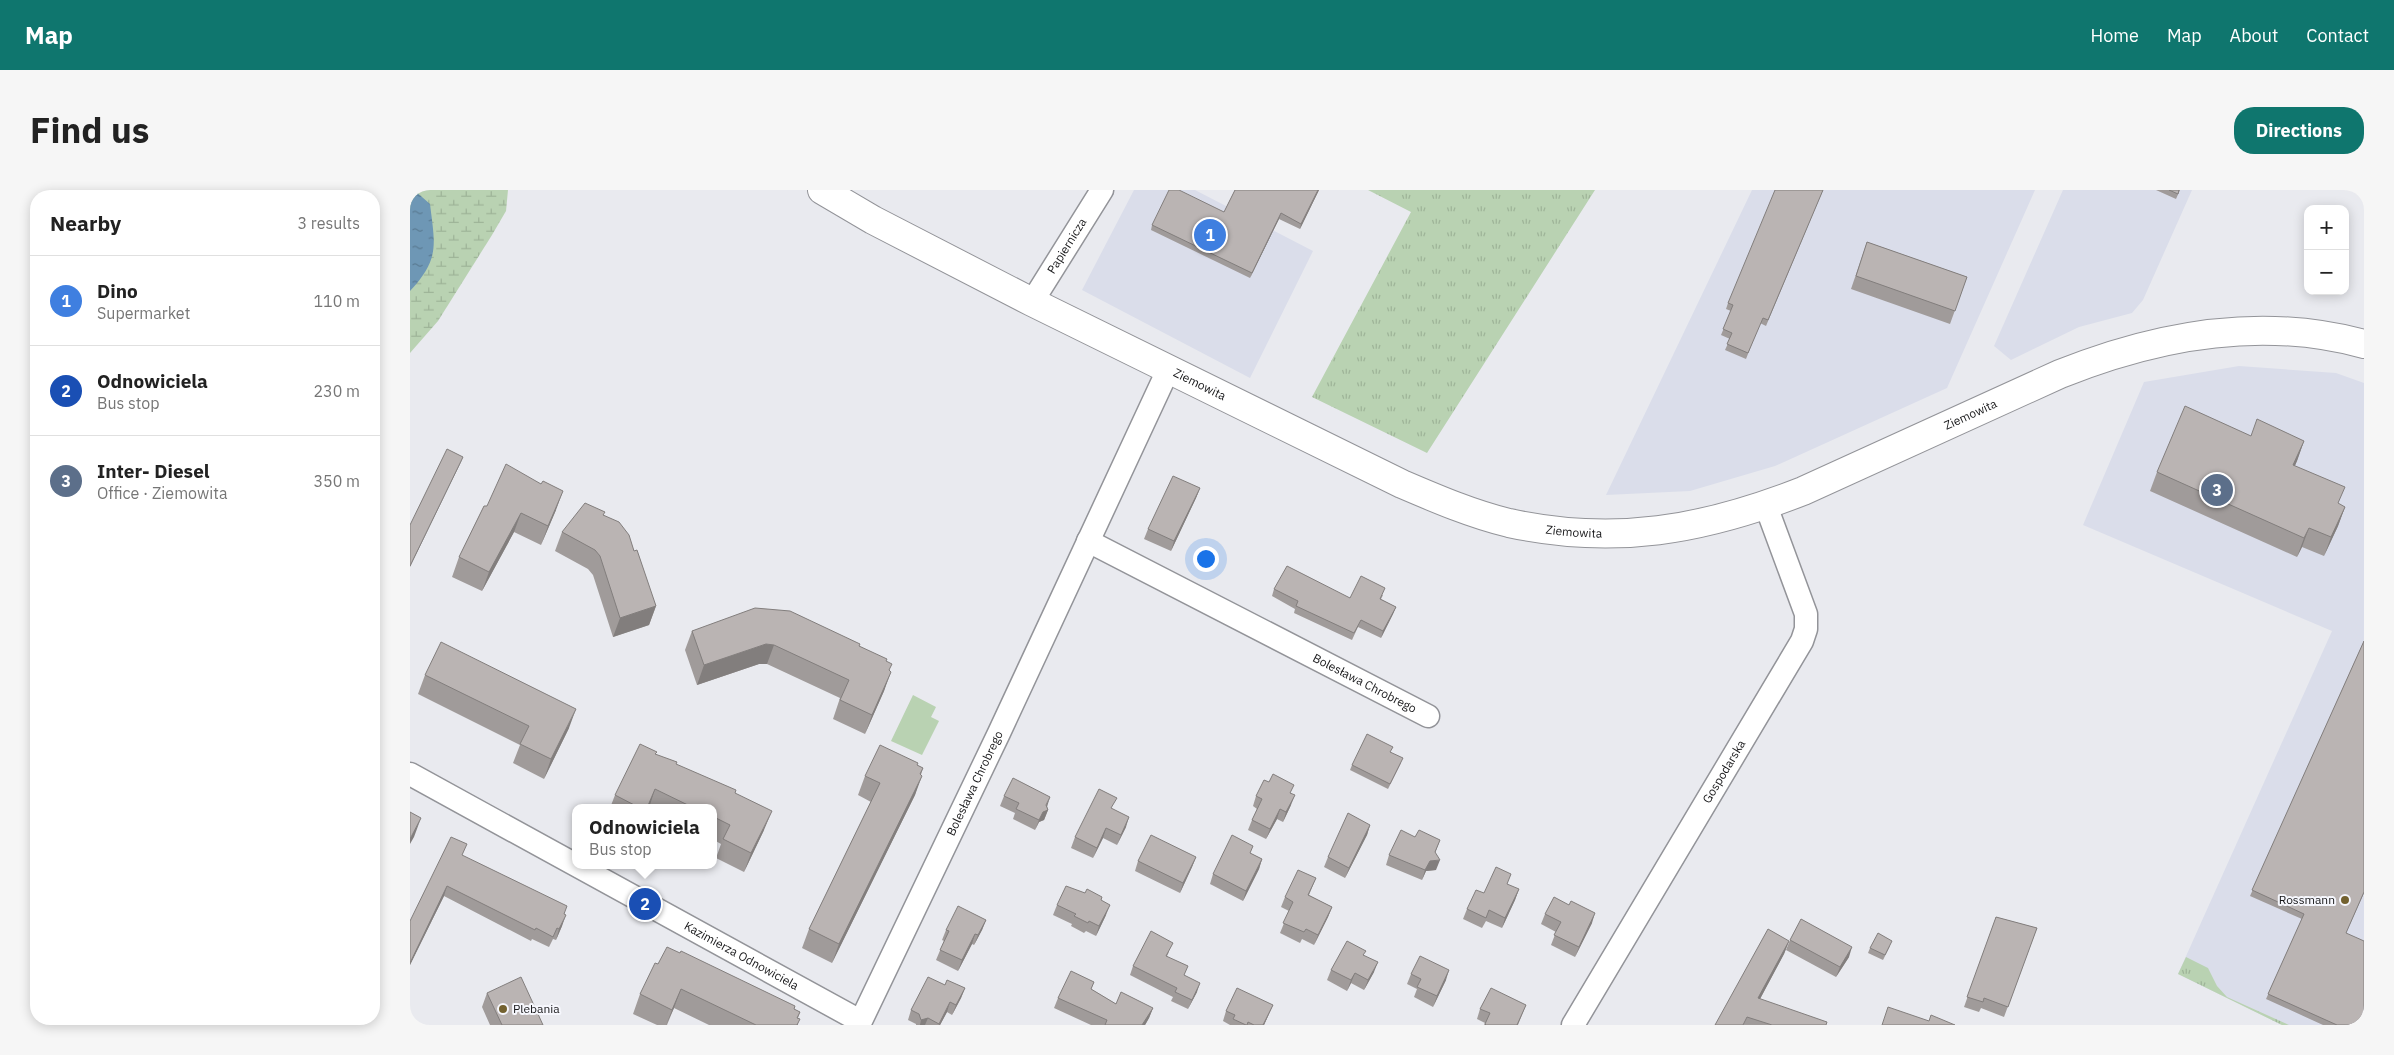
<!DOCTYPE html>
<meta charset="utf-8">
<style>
:root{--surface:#fff;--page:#f6f6f6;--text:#222;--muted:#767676;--line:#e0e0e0;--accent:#0f766e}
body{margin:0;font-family:"IBM Plex Sans",sans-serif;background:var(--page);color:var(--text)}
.controls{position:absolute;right:15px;top:15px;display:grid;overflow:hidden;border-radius:10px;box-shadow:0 2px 12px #0003}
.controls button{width:45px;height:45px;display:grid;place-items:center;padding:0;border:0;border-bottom:1px solid var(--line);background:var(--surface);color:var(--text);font:25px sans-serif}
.you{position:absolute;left:795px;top:368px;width:18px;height:18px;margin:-12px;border:4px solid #fff;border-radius:50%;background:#1a73e8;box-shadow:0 0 0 8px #1a73e833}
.badge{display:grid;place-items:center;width:32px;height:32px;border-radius:50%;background:var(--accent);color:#fff;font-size:16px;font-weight:700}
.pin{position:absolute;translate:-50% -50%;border:2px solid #fff;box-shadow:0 1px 5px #0006}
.popup{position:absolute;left:162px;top:614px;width:145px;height:65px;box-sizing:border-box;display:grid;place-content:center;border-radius:10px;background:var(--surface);filter:drop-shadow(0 1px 4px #0005);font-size:16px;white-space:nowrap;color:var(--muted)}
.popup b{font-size:19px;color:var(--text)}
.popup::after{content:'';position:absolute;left:50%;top:100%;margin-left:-10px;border:10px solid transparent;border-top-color:var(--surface)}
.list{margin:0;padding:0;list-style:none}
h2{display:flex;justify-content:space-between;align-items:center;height:65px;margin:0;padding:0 20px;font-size:21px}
h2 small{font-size:16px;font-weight:400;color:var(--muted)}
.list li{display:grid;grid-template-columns:32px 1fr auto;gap:15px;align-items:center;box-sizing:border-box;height:90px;padding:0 20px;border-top:1px solid var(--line)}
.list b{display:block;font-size:19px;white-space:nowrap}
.list p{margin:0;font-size:16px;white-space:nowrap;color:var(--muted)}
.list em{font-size:16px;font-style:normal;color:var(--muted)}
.map{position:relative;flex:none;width:1954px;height:835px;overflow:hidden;border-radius:20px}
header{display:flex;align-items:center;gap:30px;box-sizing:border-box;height:70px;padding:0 25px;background:var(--accent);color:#fff}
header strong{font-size:24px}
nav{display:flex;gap:28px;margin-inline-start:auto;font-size:18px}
.intro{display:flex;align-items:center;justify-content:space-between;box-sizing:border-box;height:120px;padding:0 30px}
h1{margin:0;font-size:35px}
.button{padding:12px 22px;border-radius:20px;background:var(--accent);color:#fff;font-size:18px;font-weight:700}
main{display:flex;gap:30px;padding:0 30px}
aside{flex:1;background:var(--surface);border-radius:20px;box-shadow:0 2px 12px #0003}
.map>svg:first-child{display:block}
.built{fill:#daddea}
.grass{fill:url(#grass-tufts)}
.wetland{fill:url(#wetland-marsh)}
.green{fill:#b9d2b2}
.water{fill:url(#water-ripples)}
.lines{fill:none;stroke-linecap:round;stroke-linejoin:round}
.minor-casing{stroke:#939499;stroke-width:25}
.tertiary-casing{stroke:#939499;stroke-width:30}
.minor{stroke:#fff;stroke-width:22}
.tertiary{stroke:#fff;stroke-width:28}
.wall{fill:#a09b9a}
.shaded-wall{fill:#827e7d}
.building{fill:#bab4b3;stroke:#827e7d}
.poi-dot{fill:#73612f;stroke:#f6f7fd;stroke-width:2}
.labels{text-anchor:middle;stroke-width:4;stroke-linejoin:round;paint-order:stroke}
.street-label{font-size:12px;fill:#171719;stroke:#f6f7fd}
.poi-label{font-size:12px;fill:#171719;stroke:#f6f7fd;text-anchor:end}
</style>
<header>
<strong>Map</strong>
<nav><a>Home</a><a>Map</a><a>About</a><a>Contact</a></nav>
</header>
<div class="intro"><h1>Find us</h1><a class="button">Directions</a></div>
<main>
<aside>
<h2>Nearby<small>3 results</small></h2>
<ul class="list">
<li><span class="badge" style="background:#3f7fe0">1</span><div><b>Dino</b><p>Supermarket</p></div><em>110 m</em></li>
<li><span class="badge" style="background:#1a4fb4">2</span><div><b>Odnowiciela</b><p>Bus stop</p></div><em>230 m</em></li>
<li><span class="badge" style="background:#5c6f8a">3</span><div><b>Inter- Diesel</b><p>Office · Ziemowita</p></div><em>350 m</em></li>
</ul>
</aside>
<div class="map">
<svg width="1954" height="835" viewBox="0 0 1954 835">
<defs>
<pattern id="grass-tufts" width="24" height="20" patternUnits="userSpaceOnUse" patternTransform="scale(1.25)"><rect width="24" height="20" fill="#b9d2b2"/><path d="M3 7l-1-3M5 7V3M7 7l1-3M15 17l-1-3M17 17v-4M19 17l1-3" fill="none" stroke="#9eb498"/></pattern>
<pattern id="wetland-marsh" width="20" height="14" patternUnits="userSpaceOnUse" patternTransform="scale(1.25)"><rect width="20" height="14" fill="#b9d2b2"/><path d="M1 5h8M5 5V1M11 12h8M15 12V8" fill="none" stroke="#9eb498"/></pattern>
<pattern id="water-ripples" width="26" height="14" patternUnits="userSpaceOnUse" patternTransform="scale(1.25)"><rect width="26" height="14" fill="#6e97b5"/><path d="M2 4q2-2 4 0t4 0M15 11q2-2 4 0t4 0" fill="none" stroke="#597a92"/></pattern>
</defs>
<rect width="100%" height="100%" fill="#e9eaef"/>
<path class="built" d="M 724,0 L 785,0 L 903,61 L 840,188 L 672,100 Z
M 1342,0 L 1625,0 L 1537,198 L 1365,276 L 1280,301 L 1196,305 Z
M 1653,0 L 1782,0 L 1733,110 L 1722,123 L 1669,137 L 1601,170 L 1584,156 Z
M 1829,176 L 1926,183 L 1954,193 L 1954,835 L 1872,835 L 1768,784 L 1922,441 L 1673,335 L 1734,192 Z"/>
<path class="grass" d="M 958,0 L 1185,0 L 1017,263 L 902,207 L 1001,22 Z
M 1776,767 L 1798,778 L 1807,796 L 1817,807 L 1879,835 L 1872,835 L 1768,784 Z"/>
<path class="wetland" d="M 0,0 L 98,0 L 96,21 L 82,45 L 28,131 L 0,163 Z"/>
<path class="green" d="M 503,505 L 526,517 L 521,527 L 529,531 L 512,565 L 481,551 Z"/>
<path class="water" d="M 0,0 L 4,0 L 20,14 C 25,55 30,69 0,101 Z"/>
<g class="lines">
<g class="minor-casing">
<g id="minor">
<path id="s1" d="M 622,112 L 692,0"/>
<path id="s2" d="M 678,351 L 1018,526"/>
<path id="s3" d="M 0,584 L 450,831"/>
<path id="s4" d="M 449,835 L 589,543 L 758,180"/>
<path id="s5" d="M 1163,835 L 1392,451 L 1396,439 L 1396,424 L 1356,316"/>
</g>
</g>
<g class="tertiary-casing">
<g id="tertiary">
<path id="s6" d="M 412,0 L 463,30 L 622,112 L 992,294 C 1027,309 1062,324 1099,333 C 1205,356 1293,340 1393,301 L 1650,184 C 1747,145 1852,126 1954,154"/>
</g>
</g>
<use href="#minor" class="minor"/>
<use href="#tertiary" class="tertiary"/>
</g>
<path class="wall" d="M 825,0 L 909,0 L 890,39 L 869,29 L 840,88 L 741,40 L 742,35 L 814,22 Z
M 1413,0 L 1356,136 L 1350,133 L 1336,169 L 1315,160 L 1320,149 L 1311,145 L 1321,121 L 1316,119 L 1318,113 Z
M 1746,0 L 1770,0 L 1766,9 Z
M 1457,52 L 1557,87 L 1540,134 L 1441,99 Z
M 1841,246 L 1894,251 L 1885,276 L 1929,314 L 1935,317 L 1928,336 L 1914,366 L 1892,357 L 1887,367 L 1740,301 L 1747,282 Z
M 790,298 L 786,308 L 761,361 L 734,349 L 738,339 Z
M 74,316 L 146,320 L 131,355 L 104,342 L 72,401 L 42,387 L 49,367 Z
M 194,325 L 224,361 L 246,416 L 239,435 L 203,447 L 183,385 L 178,379 L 145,361 L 152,342 Z
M 864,399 L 940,408 L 973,405 L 971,409 L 986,417 L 983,424 L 971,448 L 948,437 L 942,450 L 884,423 L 885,419 L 862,406 Z
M 282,441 L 449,456 L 476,471 L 480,481 L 474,501 L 455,544 L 423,529 L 430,508 L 357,474 L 349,474 L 287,495 L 275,460 Z
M 1954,451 L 1954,703 L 1936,743 L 1954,835 L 1913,835 L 1856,809 L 1892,729 L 1840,706 Z
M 15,485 L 159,538 L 134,589 L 103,573 L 110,555 L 8,504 Z
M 981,562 L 991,573 L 978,599 L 940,580 L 942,575 Z
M 246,565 L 325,603 L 354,640 L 334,682 L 306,668 L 311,654 L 304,650 L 304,618 L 200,618 L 205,605 Z
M 507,575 L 513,578 L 505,605 L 422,773 L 392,758 L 399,739 L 461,612 L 448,605 L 455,586 Z
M 881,603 L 881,615 L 873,632 L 867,629 L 856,649 L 838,640 L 842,630 L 847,619 L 843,616 L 846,606 Z
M 594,606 L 637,617 L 638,620 L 634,630 L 629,632 L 625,640 L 603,629 L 605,623 L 590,616 Z
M 703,619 L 716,637 L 707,655 L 693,648 L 683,668 L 661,658 L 665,647 Z
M 960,635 L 957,645 L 935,688 L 914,677 L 918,667 Z
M 840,663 L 852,669 L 849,679 L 833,711 L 800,694 L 803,684 Z
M 1025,663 L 1026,680 L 1016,681 L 1012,690 L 976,675 L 979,665 Z
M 53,666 L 154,724 L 152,736 L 146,750 L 143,749 L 139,757 L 122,749 L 121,751 L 34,706 L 0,775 L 0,731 Z
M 786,667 L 782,677 L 770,703 L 725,681 L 728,671 Z
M 906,688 L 899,705 L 922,717 L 918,727 L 904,755 L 892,749 L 890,753 L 870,743 L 879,721 L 871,717 L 875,707 Z
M 1109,699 L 1105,710 L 1092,738 L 1076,731 L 1072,738 L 1053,729 L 1057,719 L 1074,703 Z
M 691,711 L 696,725 L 686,746 L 676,741 L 674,743 L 661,736 L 662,734 L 643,725 L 647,715 Z
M 1135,724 L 1182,733 L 1165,767 L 1141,755 L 1146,742 L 1131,734 Z
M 1586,727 L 1627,738 L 1594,827 L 1571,818 L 1569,822 L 1554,817 Z
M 576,730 L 572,740 L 564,755 L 562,754 L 548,781 L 526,770 L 534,751 L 532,750 L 536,740 Z
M 1380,750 L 1439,767 L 1426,787 L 1376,760 Z
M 1379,751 L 1374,764 L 1350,809 L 1416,835 L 1305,835 Z
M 1480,756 L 1473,770 L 1458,763 L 1460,758 Z
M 759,762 L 757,766 L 775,786 L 787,802 L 778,819 L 761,811 L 763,807 L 720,785 L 723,776 Z
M 954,765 L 964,782 L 954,800 L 941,793 L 937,801 L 917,790 L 921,780 Z
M 248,774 L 384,819 L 390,822 L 388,828 L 388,835 L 299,835 L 264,818 L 257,835 L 247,835 L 223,824 L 230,804 Z
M 1001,784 L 1036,790 L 1023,817 L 1004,807 L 1007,799 L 997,794 Z
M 684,792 L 681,799 L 706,814 L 743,818 L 739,828 L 735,835 L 681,835 L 644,818 L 648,808 Z
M 535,795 L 555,798 L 551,808 L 542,825 L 537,822 L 530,835 L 506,835 L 506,834 L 498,830 L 501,820 Z
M 77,803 L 133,835 L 80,835 L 72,817 Z
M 863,815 L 854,835 L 820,835 L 813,831 L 816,821 Z
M 1116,815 L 1108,835 L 1074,835 L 1075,833 L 1067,829 L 1070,819 Z"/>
<path class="shaded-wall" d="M 908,0 L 909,0 L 890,39 L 891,34 Z
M 871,23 L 869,29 L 840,88 L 842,83 Z
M 1894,251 L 1887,271 L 1876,294 L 1883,275 Z
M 53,267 L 51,272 L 0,377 L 0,376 Z
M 790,298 L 786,308 L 761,361 L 764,351 Z
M 153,301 L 146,320 L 131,355 L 138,336 Z
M 1935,317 L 1928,336 L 1914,366 L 1921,347 Z
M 111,323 L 104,342 L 72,401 L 79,382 Z
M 1899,338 L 1892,357 L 1887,367 L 1894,348 Z
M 246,416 L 239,435 L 203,447 L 210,428 Z
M 986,417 L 983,424 L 971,448 L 973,441 Z
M 356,454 L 364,455 L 357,474 L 349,474 L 287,495 L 294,475 Z
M 481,482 L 474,501 L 455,544 L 462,525 Z
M 166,519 L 159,538 L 134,589 L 141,569 Z
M 512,586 L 505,605 L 422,773 L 429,754 Z
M 245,599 L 239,618 L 237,618 Z
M 885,605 L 881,615 L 873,632 L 876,622 Z
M 640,607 L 637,617 L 638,620 L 634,630 L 629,632 L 625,640 L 629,630 Z
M 870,619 L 867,629 L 856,649 L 860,639 Z
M 362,621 L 354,640 L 334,682 L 341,663 Z
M 719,627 L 716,637 L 707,655 L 711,645 Z
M 11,628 L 4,647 L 0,654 L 0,649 Z
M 960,635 L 957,645 L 935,688 L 939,678 Z
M 696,638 L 693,648 L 683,668 L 687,658 Z
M 1030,650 L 1022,671 L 1030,670 L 1026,680 L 1016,681 L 1012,690 L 1015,680 Z
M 786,667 L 782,677 L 770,703 L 773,693 Z
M 852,669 L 849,679 L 833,711 L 836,701 Z
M 37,696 L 34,706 L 0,775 L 0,773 Z
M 1109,699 L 1105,710 L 1092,738 L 1095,728 Z
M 700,715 L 696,725 L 686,746 L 689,736 Z
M 922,717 L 918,727 L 904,755 L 908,745 Z
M 1185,723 L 1182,733 L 1165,767 L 1169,757 Z
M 156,725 L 152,736 L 146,750 L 149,739 Z
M 576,730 L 572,740 L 564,755 L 568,745 Z
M 565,744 L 562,754 L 548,781 L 552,770 Z
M 1379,751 L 1374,764 L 1343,822 L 1348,808 Z
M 1442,757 L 1439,767 L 1426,787 L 1430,777 Z
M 968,772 L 964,782 L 954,800 L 958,790 Z
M 1039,780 L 1036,790 L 1023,817 L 1027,806 Z
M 945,783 L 941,793 L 937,801 L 941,790 Z
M 790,793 L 787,802 L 778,819 L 782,810 Z
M 555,798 L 551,808 L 542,825 L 546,815 Z
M 271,799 L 264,818 L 256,835 L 262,820 Z
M 540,812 L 537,822 L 530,835 L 529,835 Z
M 863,815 L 854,835 L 853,835 Z
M 743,818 L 739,828 L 735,835 L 732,835 Z
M 518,828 L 515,835 L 510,835 L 511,830 Z"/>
<path class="building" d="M 759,0 L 769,0 L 814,22 L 825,0 L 908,0 L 891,34 L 871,23 L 842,83 L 742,35 Z
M 1365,0 L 1413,0 L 1358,130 L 1353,128 L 1338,163 L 1317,154 L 1322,143 L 1313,139 L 1323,115 L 1318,113 Z
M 1759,0 L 1769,0 L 1768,4 Z
M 1457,52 L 1557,87 L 1545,121 L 1446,86 Z
M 1775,216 L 1841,246 L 1847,229 L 1894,251 L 1883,275 L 1935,297 L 1928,313 L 1935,317 L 1921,347 L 1899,338 L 1894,348 L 1747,282 Z
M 37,259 L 53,267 L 0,376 L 0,335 Z
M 96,274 L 131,294 L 133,291 L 153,301 L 138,336 L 111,323 L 79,382 L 49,367 L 74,316 L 77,316 Z
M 763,286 L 790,298 L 764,351 L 738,339 Z
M 175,313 L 195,322 L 193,325 L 209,332 L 219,345 L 224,361 L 227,360 L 246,416 L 210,428 L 190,366 L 185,360 L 152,342 Z
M 877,376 L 940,408 L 951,386 L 975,398 L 970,409 L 986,417 L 973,441 L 951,430 L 944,443 L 886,416 L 888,411 L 864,399 Z
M 345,418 L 380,421 L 450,454 L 449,456 L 477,469 L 476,471 L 482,474 L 479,480 L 481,482 L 462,525 L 430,510 L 439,490 L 364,455 L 356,454 L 294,475 L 282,441 Z
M 1954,451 L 1954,702 L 1936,743 L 1954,751 L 1954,835 L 1927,835 L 1858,804 L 1894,724 L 1842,700 Z
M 31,452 L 166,519 L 141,569 L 110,554 L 119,536 L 15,485 Z
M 957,544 L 983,557 L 980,562 L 993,568 L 980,594 L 942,575 Z
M 230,554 L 247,562 L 245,564 L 267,572 L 266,574 L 326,600 L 325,603 L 362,621 L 341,663 L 313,649 L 320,635 L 304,627 L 304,618 L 284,618 L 245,599 L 237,618 L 230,618 L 205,605 Z
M 470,555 L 508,573 L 507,575 L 513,578 L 510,584 L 512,586 L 429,754 L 399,739 L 470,593 L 455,586 Z
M 863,584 L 884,595 L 880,603 L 885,605 L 876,622 L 870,619 L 860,639 L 842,630 L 852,609 L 846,606 L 854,590 L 859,592 Z
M 603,588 L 640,607 L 636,615 L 638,620 L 633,622 L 629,630 L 606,619 L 609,613 L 594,606 Z
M 689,599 L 707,608 L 701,618 L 719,627 L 711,645 L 696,638 L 687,658 L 665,647 Z
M 0,622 L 11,628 L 0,649 Z
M 938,623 L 960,635 L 939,678 L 918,667 Z
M 991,640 L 1005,647 L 1009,640 L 1030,650 L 1025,662 L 1030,670 L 1020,671 L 1015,680 L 979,665 Z
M 741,645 L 786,667 L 773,693 L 728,671 Z
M 822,645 L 843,656 L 840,663 L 852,669 L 836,701 L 803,684 Z
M 41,647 L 57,654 L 52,665 L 157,716 L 154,724 L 156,725 L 149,739 L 147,738 L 143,747 L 126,738 L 125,740 L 37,696 L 0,773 L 0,731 Z
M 1086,677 L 1101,684 L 1097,694 L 1109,699 L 1095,728 L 1079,720 L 1076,728 L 1057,719 L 1066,700 L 1074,703 Z
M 888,680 L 906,688 L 898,705 L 922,717 L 908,745 L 896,739 L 894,742 L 873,733 L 883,712 L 875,707 Z
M 656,696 L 675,703 L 677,699 L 692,707 L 691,710 L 700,715 L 689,736 L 679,731 L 678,733 L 664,726 L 666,724 L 647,715 Z
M 1144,707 L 1159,715 L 1161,711 L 1185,723 L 1169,757 L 1144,745 L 1151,732 L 1135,724 Z
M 548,716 L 576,730 L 568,745 L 565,744 L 552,770 L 530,760 L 539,741 L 536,740 Z
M 1586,727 L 1627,738 L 1598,817 L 1574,808 L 1573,812 L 1557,807 Z
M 1391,729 L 1442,757 L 1430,777 L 1380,750 Z
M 1358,739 L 1379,751 L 1348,808 L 1417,832 L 1416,835 L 1362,835 L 1337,827 L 1333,835 L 1305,835 Z
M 741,741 L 763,753 L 756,766 L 778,776 L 774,785 L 790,793 L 782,810 L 765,802 L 767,798 L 723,776 Z
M 1468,743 L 1482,751 L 1475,765 L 1460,758 Z
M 937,751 L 956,761 L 953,765 L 968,772 L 958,790 L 945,783 L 941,790 L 921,780 Z
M 257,757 L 270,763 L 271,761 L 385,816 L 384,819 L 390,822 L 387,828 L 390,829 L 387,835 L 346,835 L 271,799 L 262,820 L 230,804 L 245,773 L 248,774 Z
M 1010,766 L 1039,780 L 1027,806 L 1007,797 L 1011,789 L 1001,784 Z
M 661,781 L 684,792 L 681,799 L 706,814 L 711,802 L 743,818 L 732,835 L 695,835 L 697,830 L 648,808 Z
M 111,787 L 133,835 L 92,835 L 77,803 Z
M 518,787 L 535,795 L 537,790 L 555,798 L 546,815 L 540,812 L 529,834 L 518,828 L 511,830 L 509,824 L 501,820 Z
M 827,798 L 863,815 L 853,835 L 844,835 L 838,832 L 837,835 L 836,835 L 823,829 L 825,825 L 816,821 Z
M 1081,798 L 1116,815 L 1107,835 L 1076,835 L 1075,834 L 1080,823 L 1070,819 Z
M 1478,817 L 1519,831 L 1521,825 L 1545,835 L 1472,835 Z"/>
<g class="poi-dot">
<circle cx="1935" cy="710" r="5"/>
<circle cx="93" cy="819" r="5"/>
</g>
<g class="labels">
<g class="street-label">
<text dy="4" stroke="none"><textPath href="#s1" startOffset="66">Papiernicza</textPath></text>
<text dy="4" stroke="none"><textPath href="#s6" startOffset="425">Ziemowita</textPath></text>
<text dy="4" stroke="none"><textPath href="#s6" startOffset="1249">Ziemowita</textPath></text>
<text dy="4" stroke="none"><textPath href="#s6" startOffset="830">Ziemowita</textPath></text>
<text dy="4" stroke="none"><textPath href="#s2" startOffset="311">Bolesława Chrobrego</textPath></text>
<text dy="4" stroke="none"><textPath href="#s5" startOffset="295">Gospodarska</textPath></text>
<text dy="4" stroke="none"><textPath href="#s4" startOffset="268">Bolesława Chrobrego</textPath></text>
<text dy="4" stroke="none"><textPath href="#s3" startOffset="378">Kazimierza Odnowiciela</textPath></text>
</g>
<g class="poi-label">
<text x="1925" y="714">Rossmann</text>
<text x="103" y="823" text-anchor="start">Plebania</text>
</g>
</g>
</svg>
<div class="controls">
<button>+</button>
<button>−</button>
</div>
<div class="you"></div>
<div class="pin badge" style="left:800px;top:45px;background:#3f7fe0">1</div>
<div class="pin badge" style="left:235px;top:714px;background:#1a4fb4">2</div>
<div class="popup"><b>Odnowiciela</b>Bus stop</div>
<div class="pin badge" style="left:1807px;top:300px;background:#5c6f8a">3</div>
</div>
</main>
